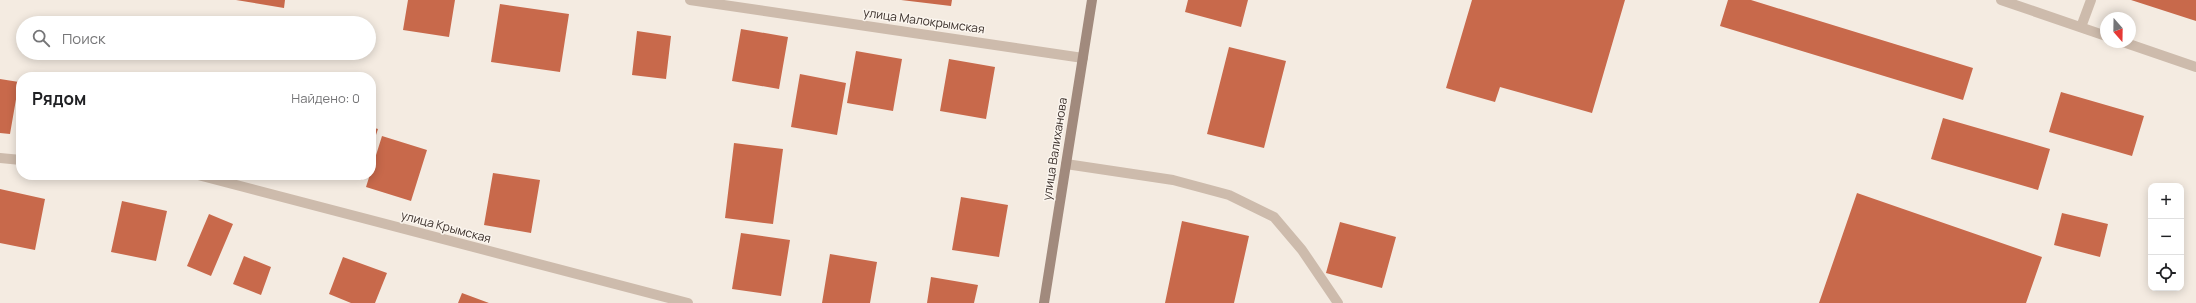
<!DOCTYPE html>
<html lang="ru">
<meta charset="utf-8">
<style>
:root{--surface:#fff;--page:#f6f6f6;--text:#202124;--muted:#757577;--line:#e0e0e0}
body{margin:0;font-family:Manrope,sans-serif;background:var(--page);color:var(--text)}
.controls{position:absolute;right:12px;bottom:12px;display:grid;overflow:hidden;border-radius:8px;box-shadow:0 2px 10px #0003}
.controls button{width:36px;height:36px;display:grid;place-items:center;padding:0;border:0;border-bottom:1px solid var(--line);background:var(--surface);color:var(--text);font:20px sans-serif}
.compass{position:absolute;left:2100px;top:12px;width:36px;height:36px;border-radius:50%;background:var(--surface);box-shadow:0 2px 10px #0003;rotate:160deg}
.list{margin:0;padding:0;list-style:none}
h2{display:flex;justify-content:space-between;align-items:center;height:52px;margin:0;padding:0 16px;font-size:17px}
h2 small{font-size:13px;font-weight:400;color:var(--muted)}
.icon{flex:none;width:22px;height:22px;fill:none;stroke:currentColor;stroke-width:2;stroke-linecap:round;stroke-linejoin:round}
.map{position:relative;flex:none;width:2196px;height:303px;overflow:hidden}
.search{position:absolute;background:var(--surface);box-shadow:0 2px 10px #0003;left:16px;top:16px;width:360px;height:44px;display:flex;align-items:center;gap:10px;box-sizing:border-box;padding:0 14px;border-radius:22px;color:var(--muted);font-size:15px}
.panel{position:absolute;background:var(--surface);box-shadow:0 2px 10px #0003;left:16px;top:72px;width:360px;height:108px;border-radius:16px}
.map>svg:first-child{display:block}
.building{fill:#c8694b}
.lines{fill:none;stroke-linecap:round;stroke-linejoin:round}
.lane{stroke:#cdbbac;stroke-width:10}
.street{stroke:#cdbbac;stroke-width:10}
.secondary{stroke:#a18a7d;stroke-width:10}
.labels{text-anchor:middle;stroke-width:3;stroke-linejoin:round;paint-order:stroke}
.street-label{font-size:12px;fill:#3b302b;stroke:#fbf5ee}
</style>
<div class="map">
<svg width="2196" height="303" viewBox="0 0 2196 303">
<rect width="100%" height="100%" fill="#f4ebe1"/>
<path class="building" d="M 236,0 L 285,0 L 284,8 Z
M 408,0 L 455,0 L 449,37 L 403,30 Z
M 901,0 L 952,0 L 951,6 Z
M 1188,0 L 1248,0 L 1241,27 L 1185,12 Z
M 1472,0 L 1625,0 L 1592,113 L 1500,87 L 1495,102 L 1446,88 Z
M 1728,0 L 1751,0 L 1973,68 L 1963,100 L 1720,26 Z
M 2131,0 L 2196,0 L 2196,21 Z
M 500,4 L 569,14 L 560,72 L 491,62 Z
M 741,29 L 788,37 L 779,89 L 732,81 Z
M 637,31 L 671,36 L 666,79 L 632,75 Z
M 1229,47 L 1286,61 L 1264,148 L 1207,134 Z
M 856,51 L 902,59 L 893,111 L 847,103 Z
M 949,59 L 995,67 L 986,119 L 940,111 Z
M 800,74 L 846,83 L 837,135 L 791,127 Z
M 0,79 L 19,82 L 10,134 L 0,133 Z
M 2061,92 L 2144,116 L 2132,156 L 2049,132 Z
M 1943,118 L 2050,149 L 2038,190 L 1931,159 Z
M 371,127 L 378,129 L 371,150 Z
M 382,136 L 427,150 L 411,201 L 366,187 Z
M 734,143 L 783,149 L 773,224 L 725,218 Z
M 493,173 L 540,180 L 531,233 L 484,225 Z
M 346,175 L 364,175 L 362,180 Z
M 0,189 L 45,199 L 35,250 L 0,243 Z
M 1857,193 L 2042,257 L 2026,303 L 1819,303 Z
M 961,197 L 1008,205 L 999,257 L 952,250 Z
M 122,201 L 167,211 L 156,261 L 111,252 Z
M 2062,213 L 2108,224 L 2100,257 L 2054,245 Z
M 209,214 L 233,224 L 211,276 L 187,266 Z
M 1182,221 L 1249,236 L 1234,303 L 1165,303 Z
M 1340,222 L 1396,237 L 1382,288 L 1326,273 Z
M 741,233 L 790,240 L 781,296 L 732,289 Z
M 830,254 L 877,262 L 870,303 L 822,303 Z
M 244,256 L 271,267 L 261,295 L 233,284 Z
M 343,257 L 387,273 L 375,303 L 351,303 L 329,294 Z
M 931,277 L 978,285 L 974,303 L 927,303 Z
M 462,293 L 489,303 L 458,303 Z"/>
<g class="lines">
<path class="lane" d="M 2081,27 L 2091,0
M 1066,164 L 1173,180 L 1229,195 L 1274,217 L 1302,250 L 1338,303"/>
<path class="street" d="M 690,0 L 1083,58
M 2001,0 L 2106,36
M 2123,42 L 2196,67
M 0,158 L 21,160
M 198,175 L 688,303"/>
<path class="secondary" d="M 1044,303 L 1092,0"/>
</g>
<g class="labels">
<g class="street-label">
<text transform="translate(924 21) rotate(8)" y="4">улица Малокрымская</text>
<text transform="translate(1055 149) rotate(-81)" y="4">улица Валиханова</text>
<text transform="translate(446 227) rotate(15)" y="4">улица Крымская</text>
</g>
</g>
</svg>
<div class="controls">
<button>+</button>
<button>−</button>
<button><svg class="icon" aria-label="locate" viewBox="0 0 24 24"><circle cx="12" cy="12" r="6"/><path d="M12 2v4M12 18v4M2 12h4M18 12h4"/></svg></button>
</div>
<svg class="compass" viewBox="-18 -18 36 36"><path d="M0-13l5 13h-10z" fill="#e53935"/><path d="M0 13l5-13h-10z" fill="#757577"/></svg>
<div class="search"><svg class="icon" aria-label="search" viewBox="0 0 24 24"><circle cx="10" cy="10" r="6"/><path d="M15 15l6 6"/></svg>Поиск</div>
<section class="panel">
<h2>Рядом<small>Найдено: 0</small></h2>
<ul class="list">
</ul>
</section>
</div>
